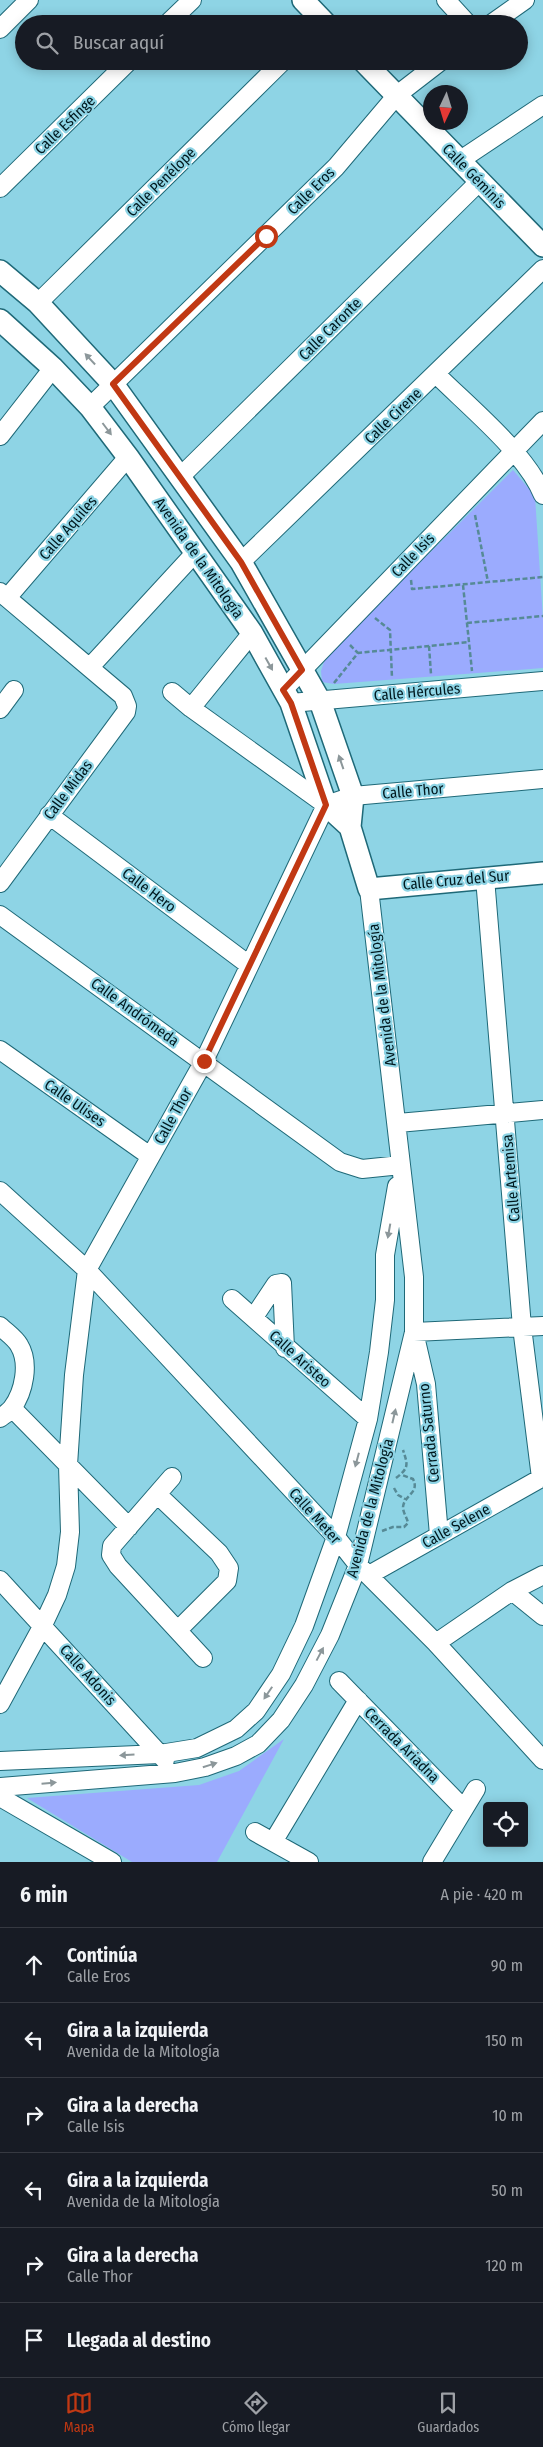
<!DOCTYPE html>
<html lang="es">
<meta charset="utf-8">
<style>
:root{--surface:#171b24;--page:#242831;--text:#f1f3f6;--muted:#9ea1a6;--line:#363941;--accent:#c13813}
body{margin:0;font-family:"Fira Sans Condensed",sans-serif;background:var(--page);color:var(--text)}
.controls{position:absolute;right:15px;bottom:15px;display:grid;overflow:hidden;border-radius:5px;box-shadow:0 2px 12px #0003}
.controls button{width:45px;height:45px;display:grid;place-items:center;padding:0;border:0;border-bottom:1px solid var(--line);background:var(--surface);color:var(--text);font:25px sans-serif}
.compass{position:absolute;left:423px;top:85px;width:45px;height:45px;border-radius:50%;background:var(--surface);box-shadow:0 2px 12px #0003;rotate:184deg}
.stop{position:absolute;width:15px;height:15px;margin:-11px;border:4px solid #c13813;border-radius:50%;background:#fff}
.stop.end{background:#c13813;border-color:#fff;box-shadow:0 1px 5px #0008}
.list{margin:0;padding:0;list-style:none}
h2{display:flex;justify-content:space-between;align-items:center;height:65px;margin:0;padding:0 20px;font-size:21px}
h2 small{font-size:16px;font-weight:400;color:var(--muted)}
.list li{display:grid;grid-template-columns:32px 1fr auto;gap:15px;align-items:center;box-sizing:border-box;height:75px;padding:0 20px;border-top:1px solid var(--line)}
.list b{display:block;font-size:19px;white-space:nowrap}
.list p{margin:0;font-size:16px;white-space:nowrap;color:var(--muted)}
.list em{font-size:16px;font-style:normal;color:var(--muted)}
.icon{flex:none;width:28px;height:28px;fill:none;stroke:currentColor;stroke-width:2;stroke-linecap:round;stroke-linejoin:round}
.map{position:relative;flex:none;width:543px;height:1862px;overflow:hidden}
.search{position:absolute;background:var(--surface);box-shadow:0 2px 12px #0003;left:15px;right:15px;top:15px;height:55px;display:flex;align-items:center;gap:12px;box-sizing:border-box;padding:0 18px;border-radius:28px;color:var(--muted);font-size:19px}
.sheet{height:515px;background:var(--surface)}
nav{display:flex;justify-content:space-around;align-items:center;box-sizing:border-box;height:70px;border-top:1px solid var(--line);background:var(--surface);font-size:14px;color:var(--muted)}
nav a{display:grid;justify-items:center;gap:2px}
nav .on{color:var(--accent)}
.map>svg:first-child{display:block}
.green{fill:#9babfe}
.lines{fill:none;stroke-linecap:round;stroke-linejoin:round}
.minor-casing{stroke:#1f6978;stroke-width:20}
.tertiary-casing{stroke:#1f6978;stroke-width:24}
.path{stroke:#568a96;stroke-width:2.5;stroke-dasharray:5 2.5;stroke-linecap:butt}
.minor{stroke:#fff;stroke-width:18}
.tertiary{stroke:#fff;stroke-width:21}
.oneway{fill:#8c979a}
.route{stroke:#c13813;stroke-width:6}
.labels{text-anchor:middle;stroke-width:4.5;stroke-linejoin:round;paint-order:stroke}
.street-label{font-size:15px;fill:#00181e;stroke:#8ed4e5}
</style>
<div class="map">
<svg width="543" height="1862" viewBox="0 0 543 1862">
<rect width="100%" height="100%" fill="#8ed4e5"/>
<path class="green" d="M 513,470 L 535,496 L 543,620 L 543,668 L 334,684 L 322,682 L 321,671 L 326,656 Z
M 284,1739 L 217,1862 L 132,1862 L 27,1798 L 199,1785 L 239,1771 Z"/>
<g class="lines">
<g class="minor-casing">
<path id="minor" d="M 446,0 L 468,24
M 167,24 L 192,0
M 491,24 L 525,0
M 0,29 L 29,0
M 459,161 L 543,105
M 0,188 L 129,61
M 38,303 L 283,61
M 436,374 C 469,407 526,453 543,495
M 90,407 L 336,167 L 397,95 L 441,61
M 0,436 L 53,368
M 181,476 L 479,182
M 241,562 L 543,269
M 0,592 L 123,696 L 127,706 L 126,712 L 0,883
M 7,598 L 128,457
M 90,667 L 195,553
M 283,690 L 543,421
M 172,692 L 191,708 L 326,805
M 291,703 L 543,681
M 191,708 L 252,633
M 0,709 L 14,690
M 49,815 L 249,965
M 485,878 L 522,1327 L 541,1478
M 0,915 L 340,1162 L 362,1169 L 401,1165
M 0,1050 L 150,1156
M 398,1123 L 543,1110
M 0,1191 L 87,1270 L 336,1537 L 358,1565 L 436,1643 L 543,1760
M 232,1299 L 368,1419
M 254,1317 L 276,1284 L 282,1283 L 285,1348
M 0,1326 C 6,1332 15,1338 19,1345 C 30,1363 24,1392 12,1408 C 9,1412 4,1415 0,1418
M 12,1408 L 129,1527
M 172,1477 L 112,1546 L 111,1555 L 118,1566 L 203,1658
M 158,1495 L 219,1553 L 229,1568 L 227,1581 L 178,1630
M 439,1535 L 426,1384 L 414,1332 L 543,1326
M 369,1575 L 543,1477
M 0,1580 L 165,1760
M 512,1591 L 543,1616
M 436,1643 L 512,1591 L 543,1575
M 339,1681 L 464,1809
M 0,1704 L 43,1625 L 57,1595 L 66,1566 L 70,1532 L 68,1465 L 74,1375 L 87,1270 L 204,1061 L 326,805 L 353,796 L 543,779
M 0,1761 L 160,1754 L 197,1748 L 236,1729 L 256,1711 L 281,1674 L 304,1626 L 336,1537 L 368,1419 L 379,1352 L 385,1300 L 385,1255 L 397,1186
M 0,1787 L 175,1773 L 205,1767 L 236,1756 L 258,1744 L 281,1720 L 304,1685 L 330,1635 L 358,1565 L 414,1332 L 414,1277 L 369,889
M 0,1797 L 112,1862
M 255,1832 L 309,1862
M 273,1842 L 358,1700
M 432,1862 L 476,1789"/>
</g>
<g class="tertiary-casing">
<path id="tertiary" d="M 303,0 L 326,24
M 363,61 L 543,246
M 0,271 L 38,303 L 113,384 L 241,562 L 320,701 L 353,796 L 350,827 L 369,889 L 543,873
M 0,320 L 53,368 L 90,407 L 128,457 L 252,633 L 291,703 L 326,805 L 350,827"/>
</g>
<path class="path" d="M 475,515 L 488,582
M 411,580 L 412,589 L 543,577
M 463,585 L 472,671
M 375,618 L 390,630 L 392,678
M 467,623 L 543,616
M 350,645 L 358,653
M 429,646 L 431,674
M 334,683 L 358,653 L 469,642
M 396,1478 C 409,1468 408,1465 403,1450
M 394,1488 L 398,1495 L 405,1499
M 382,1531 L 393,1527 L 404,1527 L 408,1523 C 407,1517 403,1513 403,1507 C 404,1495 420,1493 413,1479 L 402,1475"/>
<use href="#minor" class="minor"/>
<use href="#tertiary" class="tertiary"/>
</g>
<defs><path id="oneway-solid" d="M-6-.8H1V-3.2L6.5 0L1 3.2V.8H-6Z" transform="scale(1.25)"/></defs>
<g class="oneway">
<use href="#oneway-solid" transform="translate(90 359) rotate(-133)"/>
<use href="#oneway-solid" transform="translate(107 429) rotate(53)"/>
<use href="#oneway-solid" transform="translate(269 664) rotate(61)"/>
<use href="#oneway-solid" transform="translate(341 762) rotate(-109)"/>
<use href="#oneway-solid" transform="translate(389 1231) rotate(100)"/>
<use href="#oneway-solid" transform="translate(394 1416) rotate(-77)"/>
<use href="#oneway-solid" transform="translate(357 1460) rotate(105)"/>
<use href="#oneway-solid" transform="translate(320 1654) rotate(-62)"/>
<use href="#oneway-solid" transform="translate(268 1693) rotate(124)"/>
<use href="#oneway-solid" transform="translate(127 1755) rotate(177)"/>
<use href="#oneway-solid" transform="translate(210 1765) rotate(-17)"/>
<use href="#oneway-solid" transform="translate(49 1783) rotate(-5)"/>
</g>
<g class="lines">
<path class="route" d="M 204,1061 L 326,805 L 291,703 L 283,690 L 302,670 L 241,562 L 113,384 L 266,236"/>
</g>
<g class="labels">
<g class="street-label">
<text transform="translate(65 125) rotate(-44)" y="5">Calle Esfinge</text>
<text transform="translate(474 176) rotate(46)" y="5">Calle Géminis</text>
<text transform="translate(161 182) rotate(-45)" y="5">Calle Penélope</text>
<text transform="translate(311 191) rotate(-45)" y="5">Calle Eros</text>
<text transform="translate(330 329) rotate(-45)" y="5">Calle Caronte</text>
<text transform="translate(393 416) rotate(-44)" y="5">Calle Cirene</text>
<text transform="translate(68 528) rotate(-49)" y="5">Calle Aquiles</text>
<text transform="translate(413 555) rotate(-46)" y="5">Calle Isis</text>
<text transform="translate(199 558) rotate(55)" y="5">Avenida de la Mitología</text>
<text transform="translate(417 692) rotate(-5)" y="5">Calle Hércules</text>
<text transform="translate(68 790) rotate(-53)" y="5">Calle Midas</text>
<text transform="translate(413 791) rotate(-5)" y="5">Calle Thor</text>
<text transform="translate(456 880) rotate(-5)" y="5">Calle Cruz del Sur</text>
<text transform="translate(149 890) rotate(37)" y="5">Calle Hero</text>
<text transform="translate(382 995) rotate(-97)" y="5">Avenida de la Mitología</text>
<text transform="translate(135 1012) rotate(36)" y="5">Calle Andrómeda</text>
<text transform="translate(75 1103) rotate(35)" y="5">Calle Ulises</text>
<text transform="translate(173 1116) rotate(-61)" y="5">Calle Thor</text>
<text transform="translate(511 1178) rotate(-95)" y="5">Calle Artemisa</text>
<text transform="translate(300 1359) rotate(42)" y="5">Calle Aristeo</text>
<text transform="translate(429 1433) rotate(-96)" y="5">Cerrada Saturno</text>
<text transform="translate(370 1508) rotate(-75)" y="5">Avenida de la Mitología</text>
<text transform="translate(315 1516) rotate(48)" y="5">Calle Meter</text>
<text transform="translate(456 1526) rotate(-29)" y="5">Calle Selene</text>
<text transform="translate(88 1675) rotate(48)" y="5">Calle Adonis</text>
<text transform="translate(402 1745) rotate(45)" y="5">Cerrada Ariadna</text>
</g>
</g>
</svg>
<div class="controls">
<button><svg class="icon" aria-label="locate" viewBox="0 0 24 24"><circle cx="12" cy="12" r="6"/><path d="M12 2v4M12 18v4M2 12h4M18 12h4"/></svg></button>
</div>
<svg class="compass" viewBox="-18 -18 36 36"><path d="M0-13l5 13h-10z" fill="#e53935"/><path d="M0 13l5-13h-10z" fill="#9ea1a6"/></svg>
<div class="stop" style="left:266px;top:236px"></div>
<div class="stop end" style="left:204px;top:1061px"></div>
<div class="search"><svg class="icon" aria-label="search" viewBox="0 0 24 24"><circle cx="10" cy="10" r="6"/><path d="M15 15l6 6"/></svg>Buscar aquí</div>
</div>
<section class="sheet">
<h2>6 min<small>A pie · 420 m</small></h2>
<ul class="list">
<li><svg class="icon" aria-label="ahead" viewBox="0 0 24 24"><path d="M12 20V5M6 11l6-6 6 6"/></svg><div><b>Continúa</b><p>Calle Eros</p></div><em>90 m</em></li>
<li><svg class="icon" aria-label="left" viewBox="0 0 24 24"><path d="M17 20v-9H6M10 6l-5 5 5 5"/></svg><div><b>Gira a la izquierda</b><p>Avenida de la Mitología</p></div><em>150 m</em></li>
<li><svg class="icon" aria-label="right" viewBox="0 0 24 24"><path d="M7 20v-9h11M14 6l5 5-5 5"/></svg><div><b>Gira a la derecha</b><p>Calle Isis</p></div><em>10 m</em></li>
<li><svg class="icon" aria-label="left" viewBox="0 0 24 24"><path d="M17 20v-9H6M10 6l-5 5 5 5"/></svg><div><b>Gira a la izquierda</b><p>Avenida de la Mitología</p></div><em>50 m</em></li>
<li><svg class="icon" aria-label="right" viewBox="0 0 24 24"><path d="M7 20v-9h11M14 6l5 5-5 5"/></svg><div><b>Gira a la derecha</b><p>Calle Thor</p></div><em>120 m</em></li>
<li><svg class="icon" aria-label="arrive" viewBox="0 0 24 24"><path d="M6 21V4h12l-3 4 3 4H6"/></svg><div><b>Llegada al destino</b></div></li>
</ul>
</section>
<nav>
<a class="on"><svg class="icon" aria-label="map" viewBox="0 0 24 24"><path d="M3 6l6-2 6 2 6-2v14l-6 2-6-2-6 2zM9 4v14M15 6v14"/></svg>Mapa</a>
<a><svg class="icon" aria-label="directions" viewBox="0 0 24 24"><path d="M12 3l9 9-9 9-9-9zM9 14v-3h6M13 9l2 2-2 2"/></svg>Cómo llegar</a>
<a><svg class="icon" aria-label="saved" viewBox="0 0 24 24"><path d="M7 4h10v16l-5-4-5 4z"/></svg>Guardados</a>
</nav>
